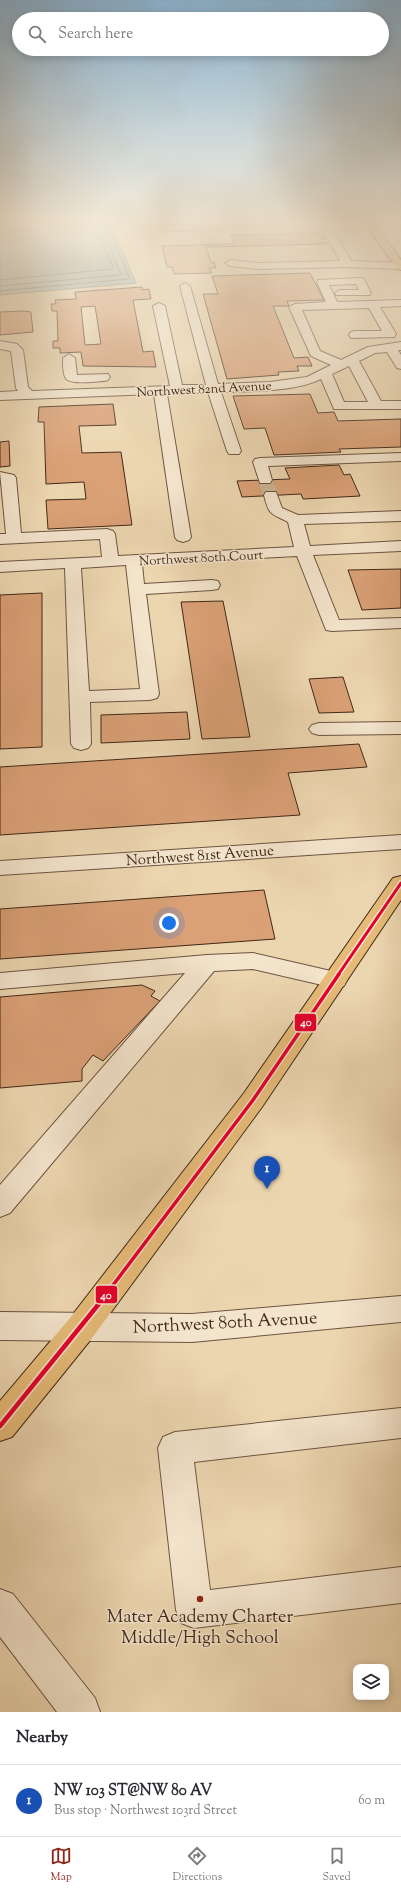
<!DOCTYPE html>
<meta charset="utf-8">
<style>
:root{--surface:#fff;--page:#f7f7f7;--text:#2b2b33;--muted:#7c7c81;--line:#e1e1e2;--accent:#8f2418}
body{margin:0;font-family:"Sorts Mill Goudy",serif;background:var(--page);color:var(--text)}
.controls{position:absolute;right:12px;bottom:12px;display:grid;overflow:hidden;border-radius:8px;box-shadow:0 2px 10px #0003}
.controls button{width:36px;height:36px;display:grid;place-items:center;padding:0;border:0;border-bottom:1px solid var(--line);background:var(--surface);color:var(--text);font:20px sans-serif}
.you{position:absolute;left:169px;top:923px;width:14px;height:14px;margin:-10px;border:3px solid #fff;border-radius:50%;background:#1a73e8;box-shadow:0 0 0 6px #1a73e833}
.badge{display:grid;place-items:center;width:26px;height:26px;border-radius:50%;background:var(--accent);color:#fff;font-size:13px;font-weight:700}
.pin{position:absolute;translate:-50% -33px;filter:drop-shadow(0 1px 2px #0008)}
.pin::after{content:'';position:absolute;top:21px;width:14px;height:12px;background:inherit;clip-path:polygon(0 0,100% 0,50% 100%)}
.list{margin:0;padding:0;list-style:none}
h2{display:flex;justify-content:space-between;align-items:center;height:52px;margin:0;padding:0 16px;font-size:17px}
h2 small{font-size:13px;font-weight:400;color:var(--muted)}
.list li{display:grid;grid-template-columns:26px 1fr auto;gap:12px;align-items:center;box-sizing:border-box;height:72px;padding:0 16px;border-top:1px solid var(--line)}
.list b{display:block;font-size:15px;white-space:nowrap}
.list p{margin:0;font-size:13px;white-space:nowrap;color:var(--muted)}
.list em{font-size:13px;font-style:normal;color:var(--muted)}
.icon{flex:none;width:22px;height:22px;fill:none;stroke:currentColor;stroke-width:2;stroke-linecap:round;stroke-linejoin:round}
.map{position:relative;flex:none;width:401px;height:1712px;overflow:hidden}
.search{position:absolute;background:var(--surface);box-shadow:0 2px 10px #0003;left:12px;right:12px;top:12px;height:44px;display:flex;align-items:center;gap:10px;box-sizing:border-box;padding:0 14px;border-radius:22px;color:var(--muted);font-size:15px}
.sheet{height:124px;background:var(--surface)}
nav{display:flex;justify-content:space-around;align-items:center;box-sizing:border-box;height:56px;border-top:1px solid var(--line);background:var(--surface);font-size:11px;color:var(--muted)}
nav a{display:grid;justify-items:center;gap:2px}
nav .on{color:var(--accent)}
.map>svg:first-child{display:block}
.water{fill:#9fb6b7;stroke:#797e78}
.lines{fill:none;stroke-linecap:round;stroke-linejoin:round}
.shore{stroke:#707068;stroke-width:1}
.building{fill:#daa076;stroke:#41291a;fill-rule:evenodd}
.minor-tunnel{stroke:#cab392;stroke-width:14;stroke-dasharray:14 7;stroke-linecap:butt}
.minor-casing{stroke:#6c5440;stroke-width:2}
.major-casing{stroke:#41291a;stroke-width:2}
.path{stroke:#41291a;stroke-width:1;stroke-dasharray:0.5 1;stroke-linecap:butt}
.minor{fill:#f3e4cc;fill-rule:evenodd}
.major{fill:#e6bb78;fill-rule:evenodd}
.bus-1-far2-casing{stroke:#f3e4cc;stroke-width:6}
.bus-1-far1-casing{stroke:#f3e4cc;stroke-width:6}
.bus-1-casing{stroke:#f3e4cc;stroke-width:8}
.bus-1-far2{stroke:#e4002b;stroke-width:3}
.bus-1-far1{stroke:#e4002b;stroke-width:3.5}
.bus-1{stroke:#e4002b;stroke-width:4.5}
.poi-dot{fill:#8f2418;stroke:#f3e4cc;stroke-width:1.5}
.labels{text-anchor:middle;stroke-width:3;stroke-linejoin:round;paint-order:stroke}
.far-street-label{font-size:13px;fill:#41291a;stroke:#f3e4cc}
.street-label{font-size:15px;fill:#41291a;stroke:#f3e4cc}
.near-street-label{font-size:18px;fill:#41291a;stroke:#f3e4cc}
.near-poi-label{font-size:18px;fill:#41291a;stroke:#f3e4cc}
.line-badge{stroke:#f3e4cc;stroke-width:1.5}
.badge-label{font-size:11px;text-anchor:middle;font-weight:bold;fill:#fff}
</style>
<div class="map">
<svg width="401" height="1712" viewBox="0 0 401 1712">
<rect width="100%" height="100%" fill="#ecd6b0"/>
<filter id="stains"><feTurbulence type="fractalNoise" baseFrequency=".005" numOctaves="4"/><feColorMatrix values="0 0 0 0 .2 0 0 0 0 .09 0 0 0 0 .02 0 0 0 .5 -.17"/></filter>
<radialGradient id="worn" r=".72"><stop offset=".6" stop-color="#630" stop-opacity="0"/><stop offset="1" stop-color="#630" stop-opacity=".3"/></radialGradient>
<path class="water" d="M 0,221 L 109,221 L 136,283 L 0,295 Z"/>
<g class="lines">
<path class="shore" d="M 0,280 L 112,269 L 113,267 L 95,228 L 94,221
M 0,286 L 121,275 L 100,221
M 0,291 L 128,279 L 129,277 L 106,221"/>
</g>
<path class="building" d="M 204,221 L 232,221 L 233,223 L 228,223 L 231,230 L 161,232 L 159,225 L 205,224 Z
M 265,221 L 309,221 L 311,225 L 267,226 Z
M 322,233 L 326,239 L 320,239 L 322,242 L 326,242 L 327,244 L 206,247 L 211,262 L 214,262 L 216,268 L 209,268 L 212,273 L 174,274 L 172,267 L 167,267 L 162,246 L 234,244 L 231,235 Z
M 310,273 L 324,300 L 287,301 L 289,306 L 273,306 L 294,358 L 308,357 L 312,366 L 297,366 L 299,371 L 278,372 L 279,375 L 227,379 L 203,294 L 218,294 L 212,276 Z
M 142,287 L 142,290 L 149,289 L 151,299 L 133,300 L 143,352 L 153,351 L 156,367 L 83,366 L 81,352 L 60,353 L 60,348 L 53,348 L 53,341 L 58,341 L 57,311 L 52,311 L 51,304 L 56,304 L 55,300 L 76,299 L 75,292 ZM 95,306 L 101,344 L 85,345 L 81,307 Z
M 23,311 L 31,312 L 33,332 L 0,335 L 0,312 Z
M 310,394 L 318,413 L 334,412 L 338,421 L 401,419 L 401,447 L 339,449 L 341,452 L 274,455 L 265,428 L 244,429 L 233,396 Z
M 113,404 L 116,425 L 79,426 L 82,453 L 121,452 L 132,525 L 48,529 L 46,500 L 86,499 L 84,482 L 46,484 L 44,422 L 38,422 L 39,407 Z
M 9,441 L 10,466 L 0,467 L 0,442 Z
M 339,465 L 344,475 L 350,474 L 360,496 L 303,499 L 301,494 L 242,497 L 237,481 L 290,479 L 285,468 Z
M 401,569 L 401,608 L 362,610 L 348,570 Z
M 42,593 L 42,747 L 0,749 L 0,595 Z
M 223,601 L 250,737 L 202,739 L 181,602 Z
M 343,677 L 354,712 L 319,713 L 309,679 Z
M 187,712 L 190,739 L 101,743 L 101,715 Z
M 359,744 L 367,767 L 288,773 L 300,815 L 0,835 L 0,767 Z
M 264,890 L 275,939 L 0,959 L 0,909 Z
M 142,985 L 155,991 L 151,996 L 160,1001 L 103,1061 L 93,1055 L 82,1069 L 82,1081 L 0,1088 L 0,997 Z"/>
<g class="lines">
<path class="minor-tunnel" d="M 265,480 L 271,495"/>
<g class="minor-casing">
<path id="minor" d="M 329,228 L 334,231 L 351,261 L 400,263 L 401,269 L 347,267 L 259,269 L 230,266 L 225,263 L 230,260 L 259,263 L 340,261 L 324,231 Z
M 360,278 L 364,279 L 371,293 L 370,295 L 336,295 L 335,293 L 340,290 L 359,290 L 356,284 L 329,285 L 337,302 L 401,300 L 401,306 L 380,307 L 396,334 L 394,337 L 351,338 L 349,335 L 351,332 L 355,331 L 382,331 L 369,308 L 302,310 L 320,351 L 341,360 L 368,347 L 401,342 L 401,350 L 398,350 L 401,355 L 401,369 L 397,368 L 387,352 L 375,353 L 359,361 L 381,401 L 401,401 L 401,409 L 334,409 L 321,379 C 295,392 250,391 221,392 L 241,451 L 239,454 L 229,454 L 227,451 L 208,392 L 167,394 L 191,537 L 189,540 L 183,542 L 177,540 L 175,537 L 154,394 L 0,400 L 0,392 L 18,391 L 16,388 L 11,351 L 0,349 L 0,341 L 17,344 L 23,350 L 28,387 L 32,391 L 170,386 L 153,306 L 159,303 L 165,306 L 182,385 L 206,385 L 180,286 L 185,283 L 190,286 L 218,384 L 270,382 L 307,377 L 331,365 L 311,356 L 289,307 L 295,304 L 326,302 L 317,282 L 318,280 ZM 349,366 L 368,402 L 344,402 L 332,374 Z
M 69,354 L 75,358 L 77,375 L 108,374 L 110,377 L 108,380 L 104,381 C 96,381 68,386 65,377 C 63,372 63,364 63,358 Z
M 401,453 L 401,461 L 268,466 L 272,480 L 270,483 L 260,483 L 253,462 L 255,459 L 260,458 Z
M 0,472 L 14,475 L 16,478 L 21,533 L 107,529 L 113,531 L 115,534 L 118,556 L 294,547 L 288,522 C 270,513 269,515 264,495 L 266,492 L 276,492 L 282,508 L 298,515 L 401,511 L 401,521 L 304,524 L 310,546 L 401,541 L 401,551 L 313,555 L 339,620 L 401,618 L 401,628 L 332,631 L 326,630 L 297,556 L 142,564 L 144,584 L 212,580 L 218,581 L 220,585 L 218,589 L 212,590 L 146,594 L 159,694 L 157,698 L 150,700 L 90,702 L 91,744 L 88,748 L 81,750 L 74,748 L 71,744 L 65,568 L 0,572 L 0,562 L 102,557 L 100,539 L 0,544 L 0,534 L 6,534 ZM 126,565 L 140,689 L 89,691 L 81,568 Z
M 401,722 L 401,734 L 319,735 L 312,733 L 309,729 L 312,725 L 319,723 Z
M 401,835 L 401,849 L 0,875 L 0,861 Z
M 253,953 L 344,974 L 347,980 L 344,986 L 335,988 L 253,969 L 214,971 L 10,1213 L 0,1217 L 0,1185 L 185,973 L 0,989 L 0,973 L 207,955 Z
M 401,1296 L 401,1322 L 192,1342 L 0,1340 L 0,1312 L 192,1314 Z
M 401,1408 L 401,1438 L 194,1462 L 210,1590 L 401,1567 L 401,1603 L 194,1628 L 181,1623 L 176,1610 L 158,1448 L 163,1437 L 175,1432 Z
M 0,1589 L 13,1594 L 95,1698 L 100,1712 L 57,1712 L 0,1637 Z"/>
</g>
<g class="major-casing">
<path id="major" d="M 363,221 L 373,221 L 401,260 L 401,270 L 397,269 Z
M 401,876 L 401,900 L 262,1107 L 92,1338 L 12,1437 L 0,1441 L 0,1401 L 70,1318 L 244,1093 L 393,878 Z"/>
</g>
<path class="path" d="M 398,221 L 401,225"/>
<use href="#minor" class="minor"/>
<use href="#major" class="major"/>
<g class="bus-1-far2-casing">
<path id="bus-1-far2" d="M 338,975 L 401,883"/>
</g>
<g class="bus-1-far1-casing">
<path id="bus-1-far1" d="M 101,1301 L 253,1100 L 339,974"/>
</g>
<g class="bus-1-casing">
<path id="bus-1" d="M 0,1426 L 102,1300"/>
</g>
<use href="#bus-1-far2" class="bus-1-far2"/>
<use href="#bus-1-far1" class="bus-1-far1"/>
<use href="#bus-1" class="bus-1"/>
</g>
<linearGradient id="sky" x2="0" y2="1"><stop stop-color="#8bb5d4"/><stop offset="0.48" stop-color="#f6eddb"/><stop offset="1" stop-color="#f6eddb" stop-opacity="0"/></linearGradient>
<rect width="401" height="461" fill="url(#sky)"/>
<circle class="poi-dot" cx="200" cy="1599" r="4"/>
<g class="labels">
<g class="far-street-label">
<text transform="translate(204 388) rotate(-3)" y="5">Northwest 82nd Avenue</text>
<text transform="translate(201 557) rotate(-3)" y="5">Northwest 80th Court</text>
</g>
<g class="street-label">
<text transform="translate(200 855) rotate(-4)" y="5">Northwest 81st Avenue</text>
</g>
<g class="near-street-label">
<text transform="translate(225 1322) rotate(-3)" y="6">Northwest 80th Avenue</text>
</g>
<g class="near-poi-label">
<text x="200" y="1622">Mater Academy Charter<tspan x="200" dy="21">Middle/High School</tspan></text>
</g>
</g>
<g class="line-badge">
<rect x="294" y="1013" width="23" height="19" rx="4" fill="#e4002b"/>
<rect x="95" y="1285" width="23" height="19" rx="4" fill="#e4002b"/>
</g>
<g class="badge-label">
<text x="306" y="1026">40</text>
<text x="106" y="1299">40</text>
</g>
<rect width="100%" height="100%" filter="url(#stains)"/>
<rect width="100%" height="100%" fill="url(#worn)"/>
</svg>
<div class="controls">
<button><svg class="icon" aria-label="layers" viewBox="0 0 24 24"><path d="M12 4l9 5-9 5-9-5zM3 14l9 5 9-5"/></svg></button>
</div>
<div class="you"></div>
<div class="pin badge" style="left:267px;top:1189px;background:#1a4fb4">1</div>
<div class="search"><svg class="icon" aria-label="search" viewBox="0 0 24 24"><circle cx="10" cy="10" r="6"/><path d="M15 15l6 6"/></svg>Search here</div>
</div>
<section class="sheet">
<h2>Nearby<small></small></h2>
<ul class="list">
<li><span class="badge" style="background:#1a4fb4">1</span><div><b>NW 103 ST@NW 80 AV</b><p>Bus stop · Northwest 103rd Street</p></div><em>60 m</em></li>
</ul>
</section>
<nav>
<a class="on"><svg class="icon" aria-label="map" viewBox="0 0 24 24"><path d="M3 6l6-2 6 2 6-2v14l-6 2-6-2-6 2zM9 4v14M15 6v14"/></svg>Map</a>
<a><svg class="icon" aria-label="directions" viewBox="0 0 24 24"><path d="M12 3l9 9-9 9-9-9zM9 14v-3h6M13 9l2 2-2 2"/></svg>Directions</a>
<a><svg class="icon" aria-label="saved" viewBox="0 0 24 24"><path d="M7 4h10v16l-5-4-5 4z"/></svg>Saved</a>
</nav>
